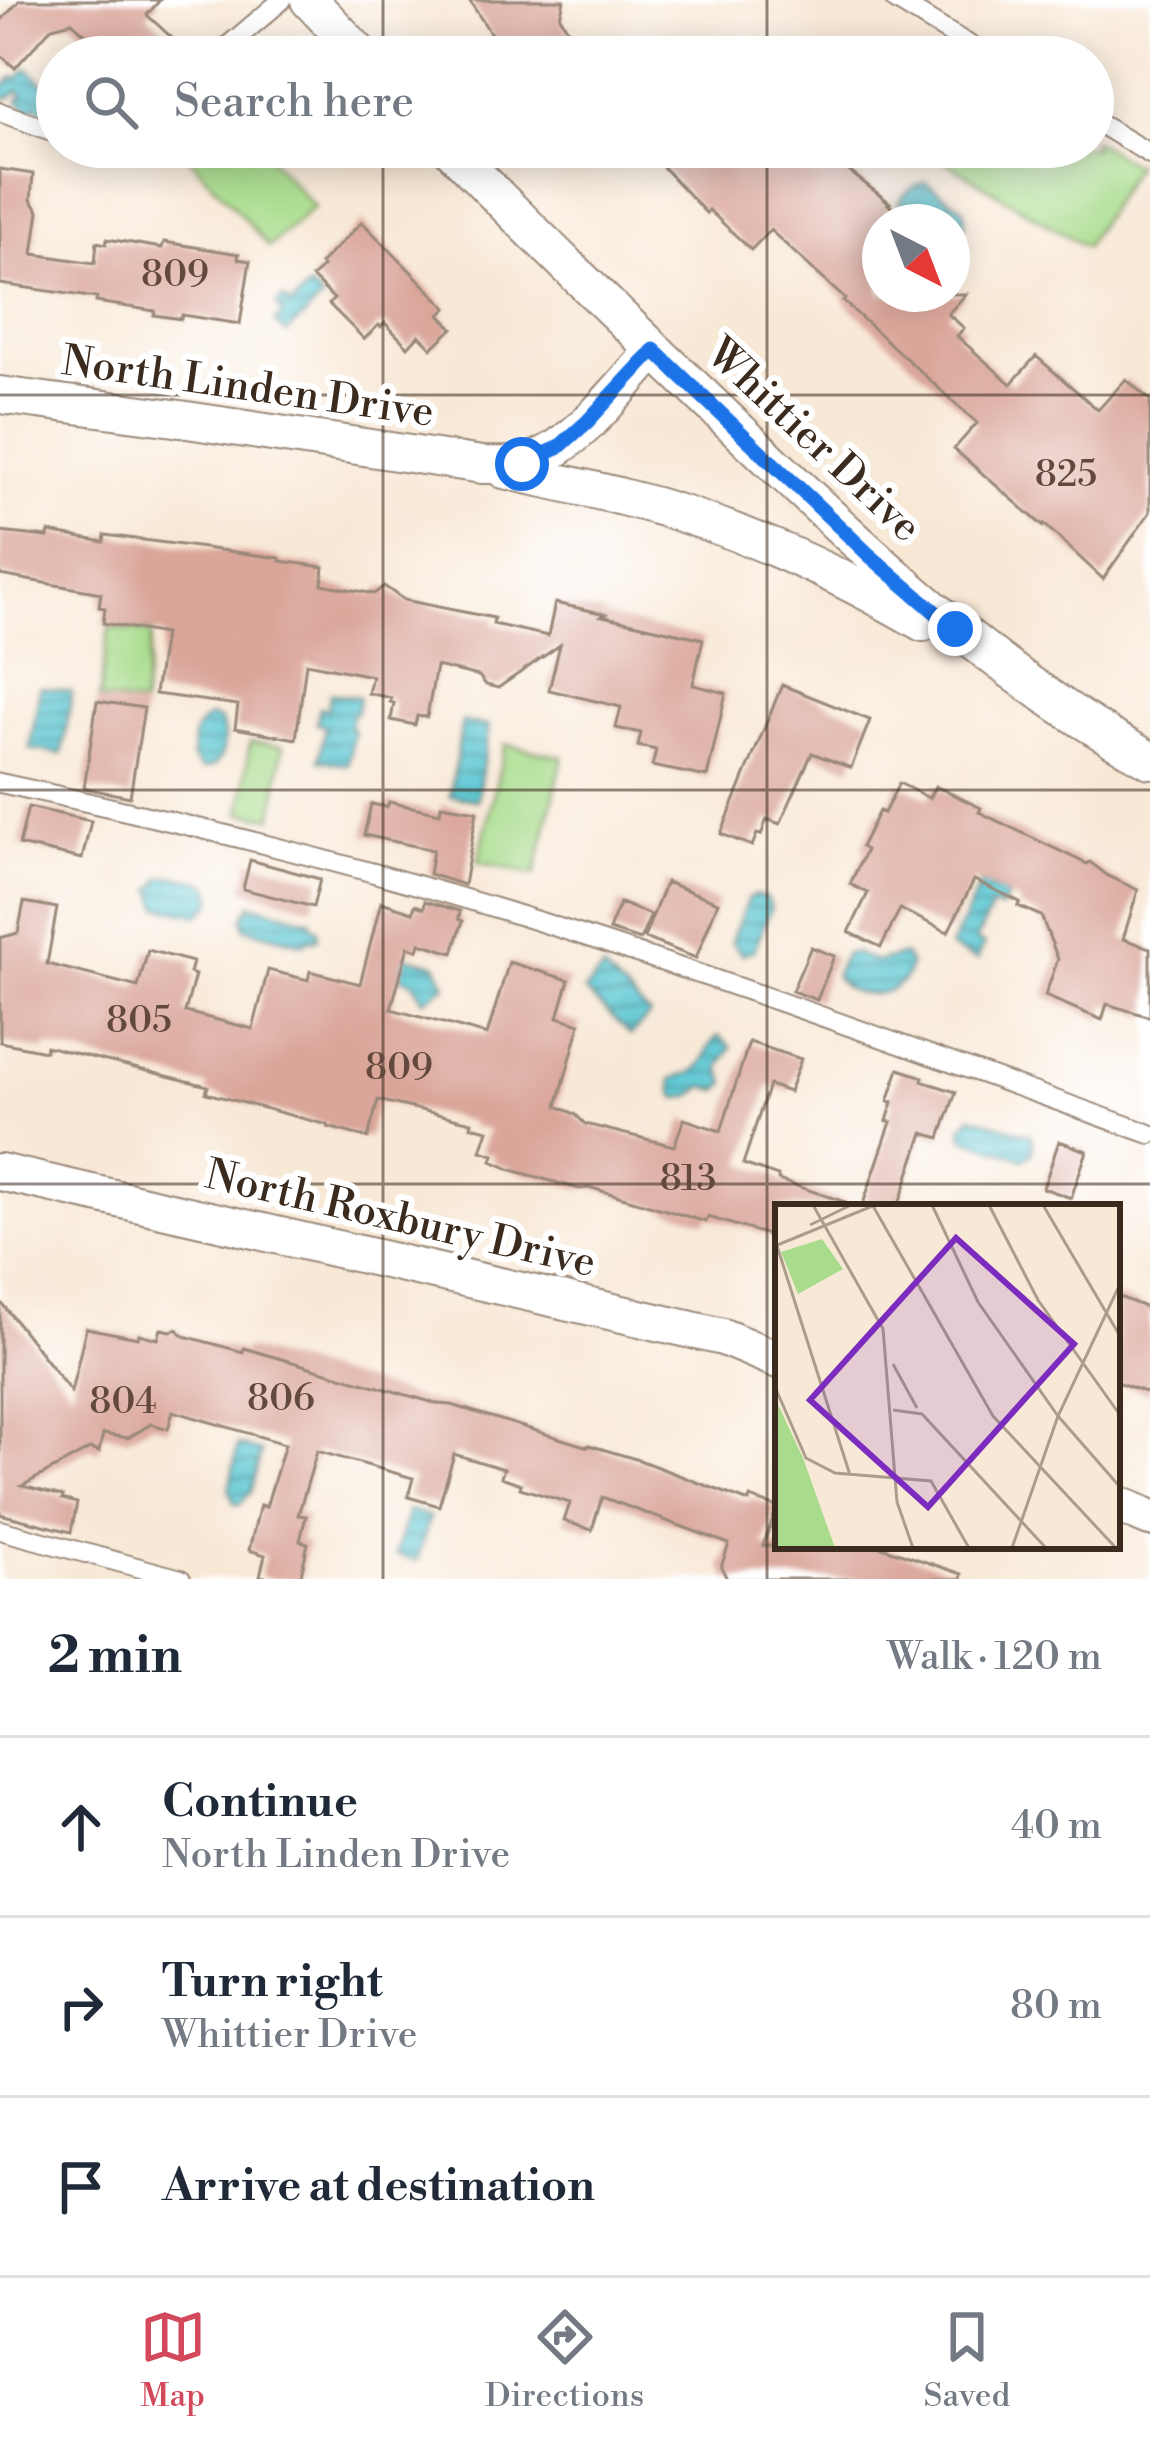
<!DOCTYPE html>
<meta charset="utf-8">
<style>
:root{--surface:#fff;--page:#f6f6f7;--text:#1f2937;--muted:#747a83;--line:#e0e1e3;--accent:#d1495b}
body{margin:0;font-family:"Libre Bodoni",serif;background:var(--page);color:var(--text)}
.compass{position:absolute;left:862px;top:204px;width:108px;height:108px;border-radius:50%;background:var(--surface);box-shadow:0 6px 30px #0003;rotate:138deg}
.stop{position:absolute;width:36px;height:36px;margin:-27px;border:9px solid #1a73e8;border-radius:50%;background:#fff}
.stop.end{background:#1a73e8;border-color:#fff;box-shadow:0 3px 12px #0008}
.list{margin:0;padding:0;list-style:none}
h2{display:flex;justify-content:space-between;align-items:center;height:156px;margin:0;padding:0 48px;font-size:51px}
h2 small{font-size:39px;font-weight:400;color:var(--muted)}
.list li{display:grid;grid-template-columns:78px 1fr auto;gap:36px;align-items:center;box-sizing:border-box;height:180px;padding:0 48px;border-top:3px solid var(--line)}
.list b{display:block;font-size:45px;white-space:nowrap}
.list p{margin:0;font-size:39px;white-space:nowrap;color:var(--muted)}
.list em{font-size:39px;font-style:normal;color:var(--muted)}
.icon{flex:none;width:66px;height:66px;fill:none;stroke:currentColor;stroke-width:2;stroke-linecap:round;stroke-linejoin:round}
.map{position:relative;flex:none;width:1150px;height:1579px;overflow:hidden}
.search{position:absolute;background:var(--surface);box-shadow:0 6px 30px #0003;left:36px;right:36px;top:36px;height:132px;display:flex;align-items:center;gap:30px;box-sizing:border-box;padding:0 42px;border-radius:66px;color:var(--muted);font-size:45px}
.sheet{height:696px;background:var(--surface)}
nav{display:flex;justify-content:space-around;align-items:center;box-sizing:border-box;height:168px;border-top:3px solid var(--line);background:var(--surface);font-size:33px;color:var(--muted)}
nav a{display:grid;justify-items:center;gap:6px}
nav .on{color:var(--accent)}
.map>svg:first-child{display:block}
.pitch{fill:#a8dc8c;stroke:#728355;stroke-width:3}
.water{fill:url(#water-rules);stroke:#4a7878;stroke-width:3}
.building{fill:#daa69a}
.lines{fill:none;stroke-linecap:round;stroke-linejoin:round}
.service-casing{stroke:#9a897a;stroke-width:22}
.minor-casing{stroke:#9a897a;stroke-width:40}
.service{stroke:#fff;stroke-width:18}
.minor{stroke:#fff;stroke-width:36}
.route{stroke:#1a73e8;stroke-width:15}
.grid{fill:none;stroke:#3b2a1e;stroke-width:3;stroke-opacity:0.55}
.labels{text-anchor:middle;stroke-width:12;stroke-linejoin:round;paint-order:stroke}
.number-label{font-size:36px;fill:#63493d}
.street-label{font-size:42px;fill:#3b2a1e;stroke:#fff}
.inset-road{fill:none;stroke:#ac9c8c;stroke-width:3}
.view{fill:#7b2cbf;fill-opacity:0.15;stroke:#7b2cbf;stroke-width:6}
.inset-edge{fill:none;stroke:#3b2a1e;stroke-width:6}
</style>
<div class="map">
<svg width="1150" height="1579" viewBox="0 0 1150 1579">
<defs>
<pattern id="water-rules" width="6" height="5" patternUnits="userSpaceOnUse" patternTransform="scale(3)"><rect width="6" height="5" fill="#5ac6d2"/><path d="M0 2.5h6" fill="none" stroke="#4ca1aa"/></pattern>
</defs>
<rect width="100%" height="100%" fill="#fff"/>
<filter id="ink" filterUnits="userSpaceOnUse"><feTurbulence type="fractalNoise" baseFrequency=".00833" numOctaves="2"/><feDisplacementMap in="SourceGraphic" scale="24" xChannelSelector="R" yChannelSelector="G"/><feConvolveMatrix kernelMatrix="1 2 1 2 8 2 1 2 1" color-interpolation-filters="sRGB"/></filter>
<filter id="wash" filterUnits="userSpaceOnUse"><feTurbulence type="fractalNoise" baseFrequency=".004" numOctaves="4" result="noise"/><feDisplacementMap in="SourceGraphic" scale="48" xChannelSelector="R" yChannelSelector="G"/><feGaussianBlur stdDeviation="2.7" result="paint"/><feColorMatrix in="noise" values="0 0 0 0 0 0 0 0 0 0 0 0 0 0 0 0 0 1.4 0 .05"/><feComposite in="paint" operator="in"/></filter>
<g filter="url(#wash)">
<rect width="100%" height="100%" fill="#f8e8d6"/>
<path class="pitch" d="M 1093,140 L 1135,165 L 1085,247 L 938,157 L 944,147 L 1093,147 Z
M 199,147 L 260,147 L 314,207 L 269,247 L 188,156 Z
M 109,627 L 152,633 L 142,705 L 99,699 Z
M 250,742 L 283,746 L 273,817 L 241,813 Z
M 505,744 L 563,757 L 535,875 L 478,862 Z"/>
<path class="water" d="M 27,68 L 57,95 L 57,104 L 47,115 L 36,105 L 30,111 L 18,100 L 23,95 L 19,90 L 8,99 L 0,91 L 14,76 L 17,79 Z
M 926,182 L 963,208 C 967,222 966,232 952,238 L 952,222 L 937,222 L 914,210 L 906,212 L 899,208 L 899,201 C 905,193 915,184 926,182 Z
M 310,287 L 322,299 L 286,334 L 274,322 L 283,313 L 276,305 L 283,298 L 291,305 Z
M 40,687 L 72,692 L 62,754 L 30,749 Z
M 330,693 L 359,697 L 356,713 L 352,714 L 350,729 L 354,730 L 348,765 L 319,760 L 325,726 L 317,724 L 319,707 L 328,709 Z
M 211,717 L 221,721 C 227,740 225,769 201,769 L 193,760 C 191,741 192,725 211,717 Z
M 462,722 L 489,726 L 477,800 L 450,796 Z
M 174,876 L 202,881 L 212,889 L 211,895 L 214,897 L 209,908 L 204,908 L 203,913 L 198,915 L 159,907 L 153,888 L 158,885 L 160,878 Z
M 981,883 L 1007,896 L 1001,909 L 992,906 L 976,940 L 984,945 L 977,960 L 950,948 Z
M 755,895 L 766,898 L 771,907 L 754,950 L 742,954 L 731,941 L 748,898 Z
M 251,904 L 312,920 L 311,925 L 318,929 L 318,938 L 311,940 L 307,939 L 304,944 L 245,928 L 243,918 Z
M 386,952 L 436,964 L 446,985 L 424,1000 L 412,981 L 382,970 Z
M 855,953 L 875,962 L 903,955 L 910,964 C 905,1002 843,1003 835,973 L 845,954 Z
M 603,970 L 650,1015 L 631,1035 L 584,991 Z
M 719,1036 L 731,1047 L 720,1067 L 726,1083 L 719,1090 L 704,1086 L 691,1097 L 677,1098 L 673,1092 L 672,1079 C 681,1075 691,1075 698,1068 C 709,1057 706,1045 719,1036 Z
M 972,1116 L 1031,1135 L 1033,1143 L 1032,1153 L 1023,1159 L 964,1138 L 962,1127 Z
M 238,1445 L 261,1452 L 251,1492 L 239,1505 L 234,1503 L 229,1490 Z
M 408,1510 L 430,1517 L 417,1561 L 395,1555 Z"/>
<g id="blocks">
<path class="building" d="M 20,0 L 160,0 L 147,15 L 193,57 L 111,57 L 72,22 L 52,27 L 15,68 L 0,54 L 0,22 Z
M 469,0 L 564,0 L 560,17 L 586,57 L 506,57 Z
M 644,147 L 818,147 L 890,203 L 888,204 L 894,209 L 880,222 L 880,294 L 966,294 L 948,314 L 964,328 L 957,336 L 1011,384 L 1036,356 L 1098,410 L 1126,379 L 1150,400 L 1150,512 L 1103,579 L 1044,524 L 1043,526 L 954,449 L 977,423 L 843,301 L 845,299 L 770,230 L 751,250 L 709,210 L 706,213 Z
M 0,169 L 33,174 L 31,200 L 39,211 L 33,254 L 95,263 L 97,242 L 106,244 L 107,239 L 162,248 L 164,242 L 239,254 L 238,259 L 250,261 L 240,324 L 182,315 L 181,319 L 154,315 L 155,311 L 96,302 L 97,298 L 0,284 Z
M 362,222 L 447,308 L 440,315 L 453,328 L 432,348 L 419,335 L 408,347 L 385,323 L 381,327 L 379,325 L 364,339 L 329,304 L 334,299 L 312,277 L 323,267 L 320,264 Z
M 0,532 L 48,537 L 49,532 L 104,542 L 105,535 L 280,558 L 280,561 L 324,567 L 322,584 L 374,594 L 384,586 L 404,600 L 494,618 L 493,624 L 548,636 L 555,603 L 606,614 L 602,616 L 703,639 L 693,685 L 726,693 L 707,777 L 652,766 L 656,750 L 638,746 L 641,733 L 616,728 L 621,707 L 549,690 L 560,645 L 498,688 L 486,685 L 479,676 L 436,666 L 427,717 L 417,716 L 415,725 L 391,720 L 394,703 L 390,702 L 391,698 L 368,693 L 372,676 L 306,663 L 296,739 L 235,728 L 238,705 L 155,694 L 164,634 L 103,623 L 105,608 L 99,607 L 101,593 L 0,575 Z
M 782,685 L 870,720 L 851,768 L 812,753 L 780,824 L 767,819 L 761,835 L 757,834 L 752,846 L 721,834 Z
M 97,701 L 144,708 L 130,797 L 84,788 Z
M 899,783 L 929,798 L 935,786 L 981,808 L 979,812 L 1087,864 L 1090,862 L 1108,876 L 1138,890 L 1123,939 L 1150,948 L 1150,1017 L 1107,1004 L 1102,1020 L 1045,996 L 1058,959 L 1041,916 L 1018,906 L 1020,902 L 974,880 L 948,932 L 900,909 L 881,947 L 849,932 L 868,893 L 850,884 L 866,850 L 861,847 L 879,811 L 884,813 Z
M 389,802 L 440,813 L 441,805 L 477,811 L 464,885 L 429,874 L 433,850 L 364,835 L 371,804 L 387,807 Z
M 28,807 L 91,821 L 82,859 L 19,845 Z
M 250,860 L 320,879 L 313,907 L 243,889 Z
M 666,882 L 718,902 L 696,958 L 644,938 Z
M 425,901 L 460,911 L 459,919 L 463,921 L 453,953 L 420,943 L 418,950 L 408,947 L 391,1009 L 487,1035 L 509,962 L 569,980 L 558,1017 L 580,1024 L 557,1106 L 575,1114 L 585,1124 L 674,1146 L 684,1119 L 721,1131 L 749,1042 L 801,1059 L 789,1092 L 769,1085 L 743,1164 L 778,1176 L 778,1180 L 845,1202 L 844,1207 L 778,1207 L 778,1238 L 708,1217 L 706,1222 L 592,1188 L 579,1189 L 512,1170 L 492,1161 L 494,1155 L 481,1151 L 488,1130 L 471,1126 L 472,1122 L 378,1100 L 368,1138 L 328,1127 L 328,1125 L 206,1093 L 208,1086 L 46,1046 L 45,1051 L 0,1042 L 0,938 L 18,933 L 24,902 L 57,908 L 47,964 L 138,987 L 148,950 L 193,962 L 190,973 L 195,975 L 185,1012 L 253,1029 L 268,970 L 308,980 L 310,971 L 360,984 L 381,902 L 413,912 L 415,905 L 424,908 Z
M 620,903 L 651,915 L 640,940 L 609,930 Z
M 811,947 L 834,956 L 817,1000 L 792,991 Z
M 899,1069 L 923,1077 L 922,1081 L 956,1092 L 940,1138 L 923,1133 L 898,1207 L 862,1207 L 891,1122 L 887,1121 L 893,1102 L 888,1101 Z
M 1059,1141 L 1087,1151 L 1071,1198 L 1043,1188 Z
M 1117,1296 L 1150,1309 L 1150,1394 L 1117,1382 Z
M 0,1301 L 71,1392 L 86,1328 L 138,1338 L 139,1334 L 158,1339 L 161,1329 L 171,1331 L 177,1329 L 184,1336 L 243,1352 L 244,1348 L 438,1404 L 452,1405 L 588,1447 L 589,1445 L 639,1460 L 749,1502 L 750,1498 L 777,1507 L 763,1546 L 879,1546 L 962,1574 L 961,1579 L 727,1579 L 721,1567 L 729,1544 L 602,1497 L 592,1530 L 564,1521 L 570,1503 L 520,1488 L 521,1484 L 501,1477 L 504,1469 L 454,1454 L 439,1506 L 408,1497 L 413,1478 L 317,1451 L 298,1515 L 306,1516 L 300,1541 L 308,1543 L 300,1579 L 274,1579 L 260,1576 L 265,1555 L 249,1550 L 260,1505 L 266,1507 L 285,1444 L 173,1411 L 168,1429 L 151,1424 L 128,1438 L 103,1434 L 99,1452 L 90,1449 L 22,1486 L 63,1496 L 62,1499 L 77,1503 L 71,1532 L 0,1514 Z"/>
</g>
</g>
<g filter="url(#ink)">
<use href="#blocks" fill-opacity="0" stroke="#9a897a" stroke-width="3"/>
<g class="lines">
<g class="service-casing">
<path id="service" d="M 895,0 L 989,57
M 215,57 L 282,0
M 0,112 L 57,133
M 1093,120 L 1150,154
M 95,147 L 107,152 L 112,147
M 0,783 C 172,820 344,861 512,913 C 727,980 938,1058 1150,1134
M 0,1530 L 181,1579"/>
</g>
<g class="minor-casing">
<path id="minor" d="M 309,0 L 363,57
M 449,147 C 547,248 649,345 750,441 C 877,562 995,675 1150,760
M 0,395 L 174,418 L 482,465 C 495,465 508,466 520,464 C 571,455 620,387 654,350
M 504,470 C 543,479 583,487 622,497 C 728,523 829,568 923,623
M 0,1172 L 723,1337 L 778,1360
M 1117,1504 L 1150,1518"/>
</g>
<use href="#service" class="service"/>
<use href="#minor" class="minor"/>
</g>
</g>
<g class="lines" filter="url(#ink)">
<path class="route" d="M 522,464 L 558,448 L 587,422 L 654,350 L 868,554 L 955,629"/>
</g>
<path class="grid" d="M 383,0 L 383,57M 767,0 L 767,57M 383,147 L 383,1579M 767,147 L 767,1579M 0,395 L 1150,395M 0,790 L 1150,790M 0,1184 L 1150,1184"/>
<g class="labels">
<g class="number-label">
<text x="175" y="286">809</text>
<text x="1066" y="486">825</text>
<text x="139" y="1032">805</text>
<text x="399" y="1079">809</text>
<text x="688" y="1190">813</text>
<text x="281" y="1410">806</text>
<text x="123" y="1413">804</text>
</g>
<g class="street-label">
<text transform="translate(248 385) rotate(8)" y="15">North Linden Drive</text>
<text transform="translate(815 439) rotate(43)" y="15">Whittier Drive</text>
<text transform="translate(401 1217) rotate(13)" y="15">North Roxbury Drive</text>
</g>
</g>
<g transform="translate(775 1204)">
<rect width="345" height="345" fill="#f8e8d6"/>
<path d="M 0,194 L 28,254 L 60,344 L 0,344 Z" fill="#a8dc8c"/>
<path d="M 47,35 L 68,65 L 23,90 L 6,48 Z" fill="#a8dc8c"/>
<path class="inset-road" d="M 38,1 L 108,125 L 122,298 L 138,344M 157,1 L 203,98 L 283,212 L 345,283M 214,1 L 263,96 L 345,211M 268,1 L 345,132M 98,2 L 218,212 L 341,344M 35,21 L 76,1M 0,42 L 100,1M 2,42 L 75,271M 118,160 L 142,204M 0,183 L 31,254 L 60,269 L 156,277 L 194,344M 118,206 L 147,210 L 271,344M 237,344 L 283,212 L 345,80"/>
<path class="view" d="M 181,34 L 299,140 L 153,303 L 35,196 Z"/>
<rect width="345" height="345" class="inset-edge"/>
</g>
</svg>
<svg class="compass" viewBox="-18 -18 36 36"><path d="M0-13l5 13h-10z" fill="#e53935"/><path d="M0 13l5-13h-10z" fill="#747a83"/></svg>
<div class="stop" style="left:522px;top:464px"></div>
<div class="stop end" style="left:955px;top:629px"></div>
<div class="search"><svg class="icon" aria-label="search" viewBox="0 0 24 24"><circle cx="10" cy="10" r="6"/><path d="M15 15l6 6"/></svg>Search here</div>
</div>
<section class="sheet">
<h2>2 min<small>Walk · 120 m</small></h2>
<ul class="list">
<li><svg class="icon" aria-label="ahead" viewBox="0 0 24 24"><path d="M12 20V5M6 11l6-6 6 6"/></svg><div><b>Continue</b><p>North Linden Drive</p></div><em>40 m</em></li>
<li><svg class="icon" aria-label="right" viewBox="0 0 24 24"><path d="M7 20v-9h11M14 6l5 5-5 5"/></svg><div><b>Turn right</b><p>Whittier Drive</p></div><em>80 m</em></li>
<li><svg class="icon" aria-label="arrive" viewBox="0 0 24 24"><path d="M6 21V4h12l-3 4 3 4H6"/></svg><div><b>Arrive at destination</b></div></li>
</ul>
</section>
<nav>
<a class="on"><svg class="icon" aria-label="map" viewBox="0 0 24 24"><path d="M3 6l6-2 6 2 6-2v14l-6 2-6-2-6 2zM9 4v14M15 6v14"/></svg>Map</a>
<a><svg class="icon" aria-label="directions" viewBox="0 0 24 24"><path d="M12 3l9 9-9 9-9-9zM9 14v-3h6M13 9l2 2-2 2"/></svg>Directions</a>
<a><svg class="icon" aria-label="saved" viewBox="0 0 24 24"><path d="M7 4h10v16l-5-4-5 4z"/></svg>Saved</a>
</nav>
